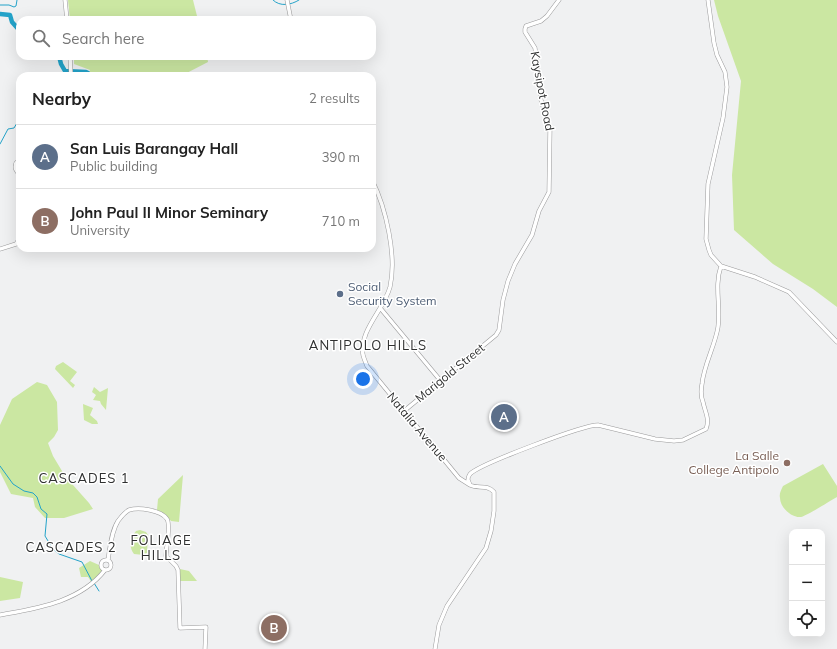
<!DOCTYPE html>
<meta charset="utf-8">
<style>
:root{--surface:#fff;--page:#f6f6f6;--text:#222;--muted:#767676;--line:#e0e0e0;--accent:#111827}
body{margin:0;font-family:Mulish,sans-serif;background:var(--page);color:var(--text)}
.controls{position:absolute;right:12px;bottom:12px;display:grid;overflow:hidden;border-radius:8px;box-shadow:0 4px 16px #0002}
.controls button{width:36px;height:36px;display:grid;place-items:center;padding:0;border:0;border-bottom:1px solid var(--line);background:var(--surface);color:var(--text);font:20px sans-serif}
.you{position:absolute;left:363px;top:379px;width:14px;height:14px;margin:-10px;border:3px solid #fff;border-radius:50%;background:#1a73e8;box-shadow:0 0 0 6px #1a73e833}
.badge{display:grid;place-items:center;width:26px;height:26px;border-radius:50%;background:var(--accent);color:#fff;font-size:13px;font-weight:700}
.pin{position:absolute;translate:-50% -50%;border:2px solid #fff;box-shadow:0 1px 4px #0006}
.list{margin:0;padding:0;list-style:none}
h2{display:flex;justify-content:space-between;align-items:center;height:52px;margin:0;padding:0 16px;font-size:17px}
h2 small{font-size:13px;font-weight:400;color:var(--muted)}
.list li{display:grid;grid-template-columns:26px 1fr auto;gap:12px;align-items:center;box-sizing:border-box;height:64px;padding:0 16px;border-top:1px solid var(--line)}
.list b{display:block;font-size:15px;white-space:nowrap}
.list p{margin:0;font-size:13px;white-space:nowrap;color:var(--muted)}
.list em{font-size:13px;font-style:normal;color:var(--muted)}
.icon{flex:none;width:22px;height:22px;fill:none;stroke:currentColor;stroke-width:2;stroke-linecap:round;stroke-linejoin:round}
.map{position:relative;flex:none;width:837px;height:649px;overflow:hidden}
.search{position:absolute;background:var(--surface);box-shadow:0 4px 16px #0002;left:16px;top:16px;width:360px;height:44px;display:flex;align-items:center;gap:10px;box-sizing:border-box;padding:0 14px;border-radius:12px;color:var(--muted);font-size:15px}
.panel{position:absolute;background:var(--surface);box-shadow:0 4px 16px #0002;left:16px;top:72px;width:360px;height:180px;border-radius:12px}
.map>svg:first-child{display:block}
.green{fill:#cbe7a2}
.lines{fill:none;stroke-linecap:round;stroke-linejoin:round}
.stream{stroke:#24a3c9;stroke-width:1}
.river{stroke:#24a3c9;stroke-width:4.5}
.minor-casing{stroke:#9a9a9b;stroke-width:4.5}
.minor{stroke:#fff;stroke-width:3.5}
.service-dot{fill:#5c6f8a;stroke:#fff;stroke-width:1.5}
.education-dot{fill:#8d6e63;stroke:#fff;stroke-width:1.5}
.labels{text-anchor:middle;stroke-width:3;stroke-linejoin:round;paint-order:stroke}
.street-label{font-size:12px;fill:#2f3030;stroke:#fff}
.service-label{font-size:12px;fill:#4e5e75;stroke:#fff;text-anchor:start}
.education-label{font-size:12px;fill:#785e54;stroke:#fff;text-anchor:end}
.neighbourhood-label{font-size:13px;letter-spacing:1px;fill:#2f3030;stroke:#fff}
</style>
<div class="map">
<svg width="837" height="649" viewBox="0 0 837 649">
<rect width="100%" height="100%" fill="#f0f1f2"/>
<path class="green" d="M 68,0 L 193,0 L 198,20 L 70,20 Z
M 714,0 L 837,0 L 837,307 L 813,289 L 773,264 L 734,230 L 732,175 L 741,81 L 718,16 Z
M 74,56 L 207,56 L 208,62 L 181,76 L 88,76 L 90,70 L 74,64 Z
M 63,362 L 77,372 L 70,381 L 75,385 L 73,388 L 55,369 L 56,366 Z
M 37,382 L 47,385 L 57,402 L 58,430 L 54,437 L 48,443 L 53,456 L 65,476 L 89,503 L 93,509 L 64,518 L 45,518 L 35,507 L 33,498 L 11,494 L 0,472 L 0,425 L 12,399 Z
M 94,387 L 100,392 L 108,388 L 106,410 L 101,404 L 100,401 L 93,400 L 96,395 L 92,392 Z
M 83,404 L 93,408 L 90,415 L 97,421 L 98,424 L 92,424 L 84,420 Z
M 823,464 L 837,486 L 837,497 C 830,501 806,516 801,517 C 791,518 780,507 780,498 C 779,494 781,490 783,486 Z
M 183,475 L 179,522 L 171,521 L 165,514 L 157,510 L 158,499 Z
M 140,530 L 146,532 L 148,535 L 147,553 L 144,555 L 134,554 C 128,547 131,537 136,531 Z
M 90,561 L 99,565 L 102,572 L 92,583 L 88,577 L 81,577 L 79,568 Z
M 180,569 L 189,571 L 197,581 L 180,581 Z
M 0,577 L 23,582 L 20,598 L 0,601 Z"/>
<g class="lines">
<path class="stream" d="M 273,0 C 280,7 291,5 299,0
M 0,5 L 9,5 L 14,7 L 16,6 L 17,0
M 0,144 L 8,129 L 14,128 L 20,118
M 0,466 L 13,484 L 24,491 L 33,493 L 37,497 L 41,509 L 47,514 L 45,536 L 53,549 L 59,554 L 82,562 L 92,581
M 94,583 L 99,591"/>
<path class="river" d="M 0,14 L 10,15 L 12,22 L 20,31
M 59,56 L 61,64 L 65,71 L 86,72 L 88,73 L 87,76"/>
<g class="minor-casing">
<path id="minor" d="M 65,0 L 67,20
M 287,0 L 291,20
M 708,0 L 714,43 L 717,55 L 725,72 L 727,87 L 723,118 L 708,184 L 706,239 L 709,250 L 711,255 L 721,266 L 755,277 L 789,292 L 837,342
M 70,56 L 71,76
M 20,159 L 16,163 C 14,168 16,171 20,175
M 372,180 C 386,208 397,256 390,287 C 384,310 359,330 363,355 C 364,359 366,363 367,366 L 459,478 L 470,485
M 0,249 L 16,244 L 20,238
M 381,309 L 440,380
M 404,411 L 496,335 L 499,330 L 503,300 L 508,281 L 515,264 L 532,235 L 539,211 L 549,192 L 550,128 L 541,100 L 535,48 L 525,32 L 525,29 L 526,26 L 541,21 L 547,16 L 559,0
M101 565a5 5 0 1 1 10 0a5 5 0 1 1-10 0Z
M 108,560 C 110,548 111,532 118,521 C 121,517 125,512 129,510 C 139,507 161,510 167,519 C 171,525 166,548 166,556 L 176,566 L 178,570 L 180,628 L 206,627 L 205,649
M 0,615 C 38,608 80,602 105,570
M 435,649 L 439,625 L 447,606 L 486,548 L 491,531 L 494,511 L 494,492 C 487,484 478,489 470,485 L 468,480 C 468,477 468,477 470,474 C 480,464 583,425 598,425 L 655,439 L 674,441 L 683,440 L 706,429 C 710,419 705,412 703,402 C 701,397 701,389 702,384 C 704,364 715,346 718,327 C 721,306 714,286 721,266"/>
</g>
<use href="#minor" class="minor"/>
</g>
<circle class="service-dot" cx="340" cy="294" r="4"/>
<circle class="education-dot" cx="787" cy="463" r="4"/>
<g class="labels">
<g class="street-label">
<text transform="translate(542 91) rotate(79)" y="4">Kaysipot Road</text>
<text transform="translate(450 373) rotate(-39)" y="4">Marigold Street</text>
<text transform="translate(417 427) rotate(50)" y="4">Natalia Avenue</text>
</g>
<g class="service-label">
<text x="348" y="291">Social<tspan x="348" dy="14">Security System</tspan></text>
</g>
<g class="education-label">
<text x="779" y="460">La Salle<tspan x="779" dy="14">College Antipolo</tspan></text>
</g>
<g class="neighbourhood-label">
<text x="368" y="350">ANTIPOLO HILLS</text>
<text x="84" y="483">CASCADES 1</text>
<text x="161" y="545">FOLIAGE<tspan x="161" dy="15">HILLS</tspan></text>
<text x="71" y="552">CASCADES 2</text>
</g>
</g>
</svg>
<div class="controls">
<button>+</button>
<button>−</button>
<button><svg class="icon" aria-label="locate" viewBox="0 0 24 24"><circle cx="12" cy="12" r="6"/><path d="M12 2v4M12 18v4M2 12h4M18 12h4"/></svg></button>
</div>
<div class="you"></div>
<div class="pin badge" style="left:504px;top:417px;background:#5c6f8a">A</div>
<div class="pin badge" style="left:274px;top:628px;background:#8d6e63">B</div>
<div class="search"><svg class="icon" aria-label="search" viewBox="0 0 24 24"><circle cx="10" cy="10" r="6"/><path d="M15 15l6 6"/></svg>Search here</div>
<section class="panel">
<h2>Nearby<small>2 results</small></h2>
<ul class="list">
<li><span class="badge" style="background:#5c6f8a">A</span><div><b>San Luis Barangay Hall</b><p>Public building</p></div><em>390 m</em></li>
<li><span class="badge" style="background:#8d6e63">B</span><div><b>John Paul II Minor Seminary</b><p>University</p></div><em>710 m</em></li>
</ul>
</section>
</div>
